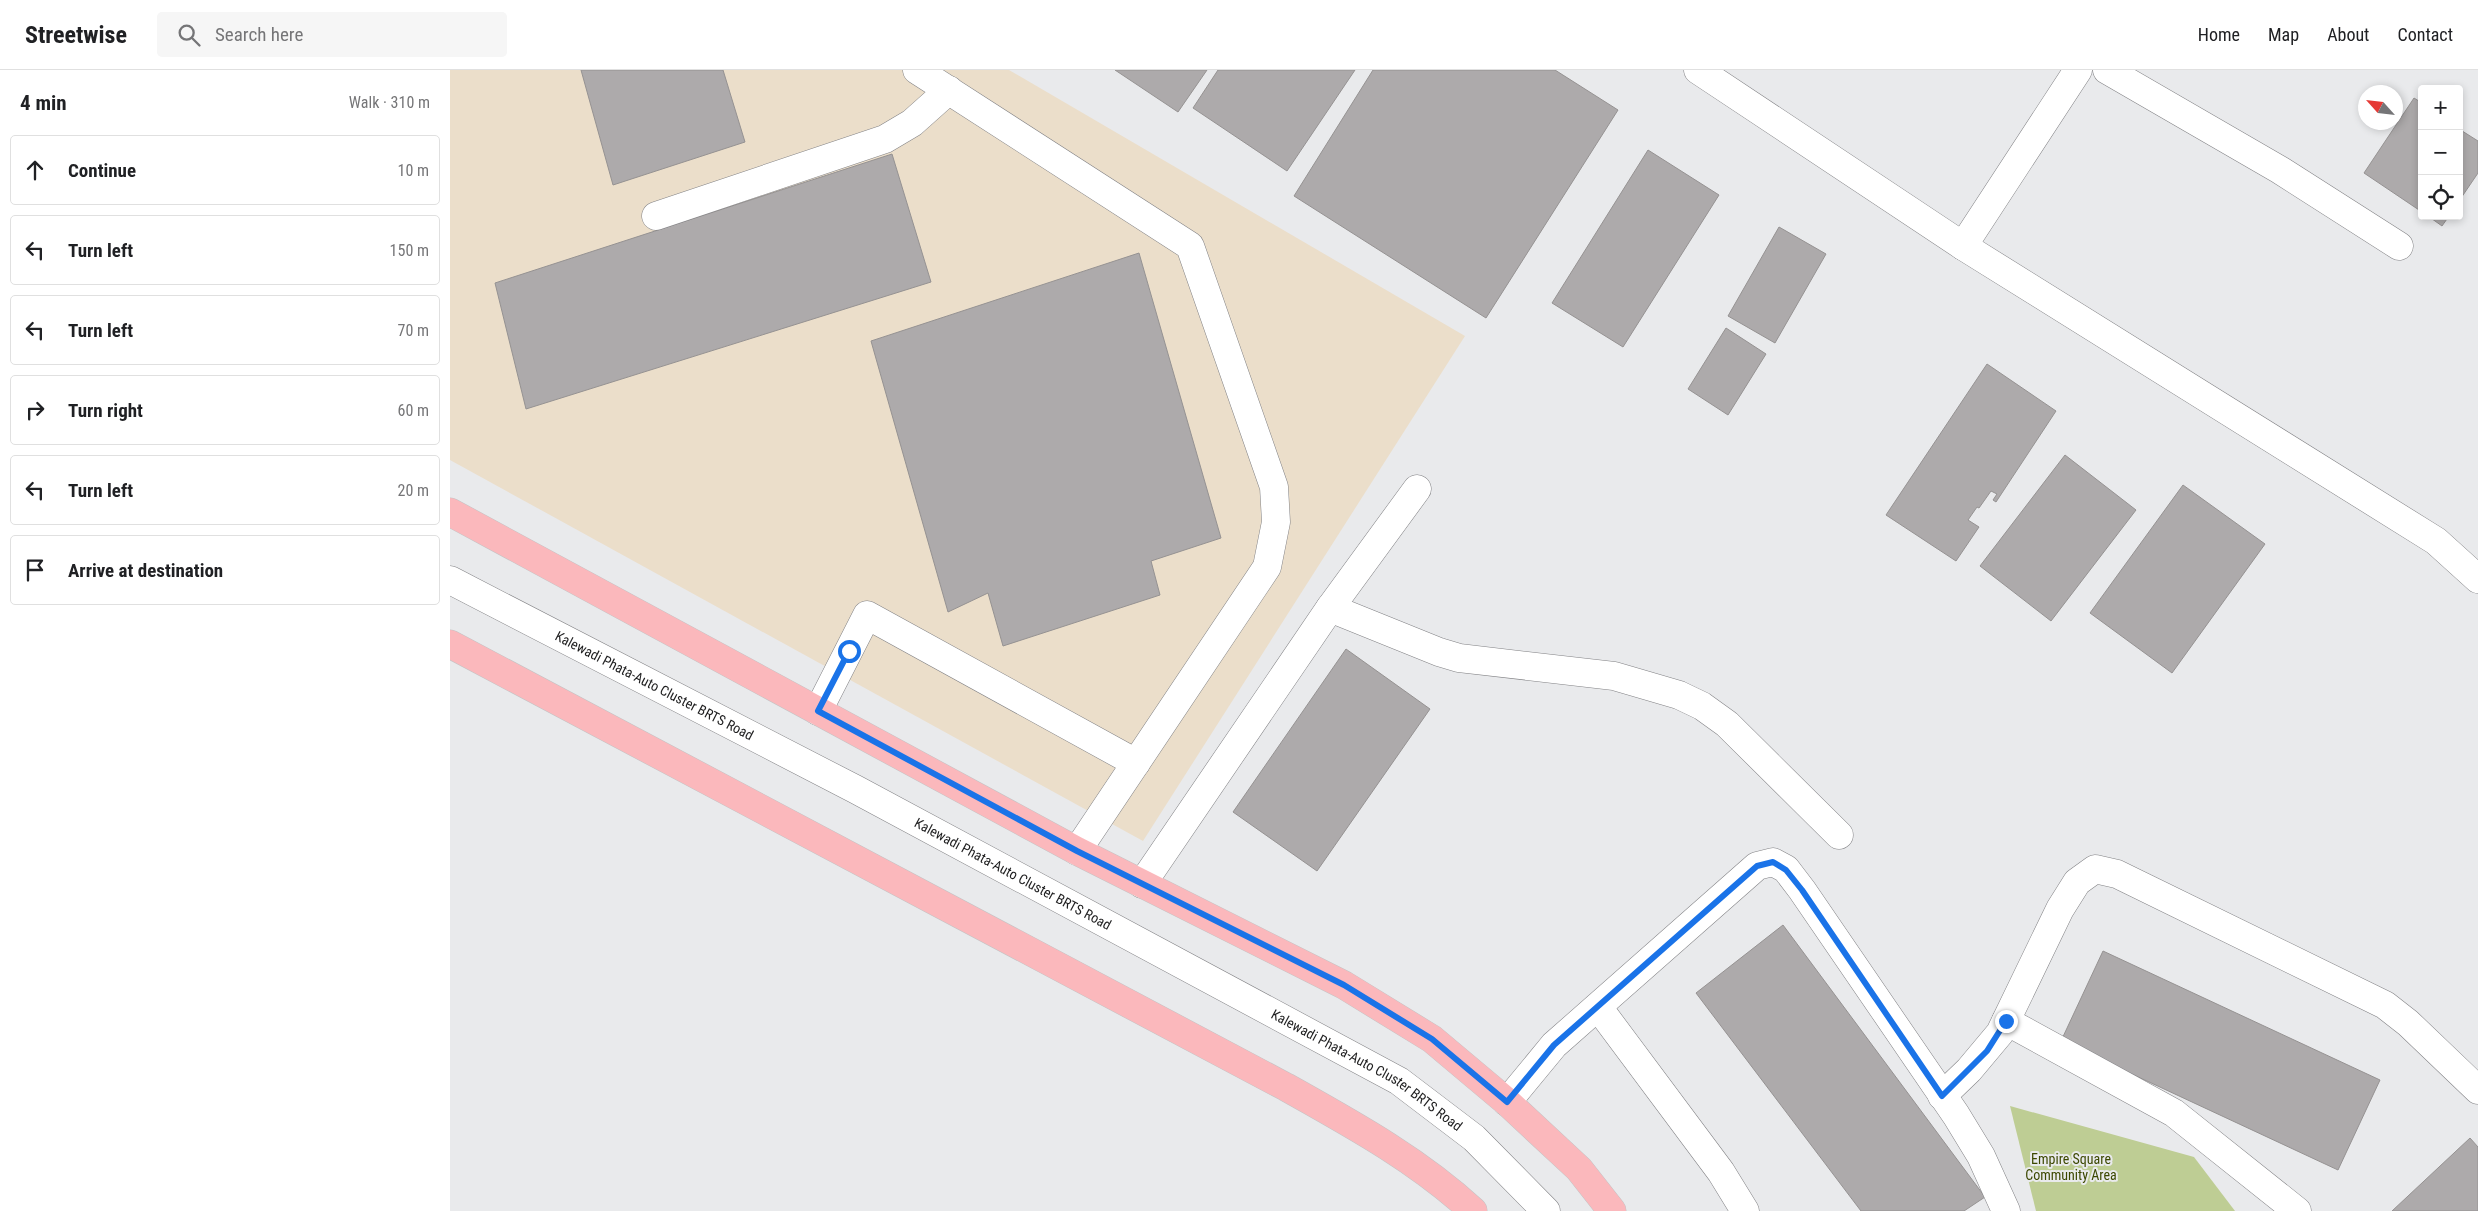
<!DOCTYPE html>
<meta charset="utf-8">
<style>
:root{--surface:#fff;--page:#f6f6f6;--text:#202124;--muted:#757577;--line:#e0e0e0}
body{margin:0;font-family:"Roboto Condensed",sans-serif;background:var(--page);color:var(--text)}
.controls{position:absolute;right:15px;top:15px;display:grid;overflow:hidden;border-radius:5px;box-shadow:0 2px 8px #0003}
.controls button{width:45px;height:45px;display:grid;place-items:center;padding:0;border:0;border-bottom:1px solid var(--line);background:var(--surface);color:var(--text);font:25px sans-serif}
.compass{position:absolute;left:1908px;top:15px;width:45px;height:45px;border-radius:50%;background:var(--surface);box-shadow:0 2px 8px #0003;rotate:297deg}
.stop{position:absolute;width:15px;height:15px;margin:-11px;border:4px solid #1a73e8;border-radius:50%;background:#fff}
.stop.end{background:#1a73e8;border-color:#fff;box-shadow:0 1px 5px #0008}
.list{margin:0;padding:0;list-style:none}
h2{display:flex;justify-content:space-between;align-items:center;height:65px;margin:0;padding:0 20px;font-size:21px}
h2 small{font-size:16px;font-weight:400;color:var(--muted)}
.list li{display:grid;grid-template-columns:32px 1fr auto;gap:15px;align-items:center;box-sizing:border-box;height:70px;margin:0 10px 10px;padding:0 10px;border:1px solid var(--line);border-radius:5px}
.list b{display:block;font-size:19px;white-space:nowrap}
.list em{font-size:16px;font-style:normal;color:var(--muted)}
.icon{flex:none;width:28px;height:28px;fill:none;stroke:currentColor;stroke-width:2;stroke-linecap:round;stroke-linejoin:round}
.map{position:relative;flex:none;width:2028px;height:1141px;overflow:hidden}
header{display:flex;align-items:center;gap:30px;box-sizing:border-box;height:70px;padding:0 25px;background:var(--surface);border-bottom:1px solid var(--line)}
header strong{font-size:24px}
nav{display:flex;gap:28px;margin-inline-start:auto;font-size:18px}
.search{width:350px;height:45px;background:var(--page);display:flex;align-items:center;gap:12px;box-sizing:border-box;padding:0 18px;border-radius:5px;color:var(--muted);font-size:19px}
main{display:flex}
aside{flex:1;background:var(--surface)}
.map>svg:first-child{display:block}
.commercial{fill:#ebdeca}
.green{fill:#becd94}
.building{fill:#adaaab;stroke:#959292}
.lines{fill:none;stroke-linecap:round;stroke-linejoin:round}
.minor-casing{stroke:#828285;stroke-width:29}
.major-casing{stroke:#c4c4c5;stroke-width:29}
.minor{stroke:#fff;stroke-width:28}
.major{stroke:#fbb8bc;stroke-width:28}
.route{stroke:#1a73e8;stroke-width:6}
.labels{text-anchor:middle;stroke-width:4;stroke-linejoin:round;paint-order:stroke}
.street-label{font-size:14px;fill:#1e1e1f;stroke:#e9eaec}
.park-label{font-size:14px;fill:#3c4800;stroke:#e9eaec}
</style>
<header>
<strong>Streetwise</strong>
<div class="search"><svg class="icon" aria-label="search" viewBox="0 0 24 24"><circle cx="10" cy="10" r="6"/><path d="M15 15l6 6"/></svg>Search here</div>
<nav><a>Home</a><a>Map</a><a>About</a><a>Contact</a></nav>
</header>
<main>
<aside>
<h2>4 min<small>Walk · 310 m</small></h2>
<ul class="list">
<li><svg class="icon" aria-label="ahead" viewBox="0 0 24 24"><path d="M12 20V5M6 11l6-6 6 6"/></svg><div><b>Continue</b></div><em>10 m</em></li>
<li><svg class="icon" aria-label="left" viewBox="0 0 24 24"><path d="M17 20v-9H6M10 6l-5 5 5 5"/></svg><div><b>Turn left</b></div><em>150 m</em></li>
<li><svg class="icon" aria-label="left" viewBox="0 0 24 24"><path d="M17 20v-9H6M10 6l-5 5 5 5"/></svg><div><b>Turn left</b></div><em>70 m</em></li>
<li><svg class="icon" aria-label="right" viewBox="0 0 24 24"><path d="M7 20v-9h11M14 6l5 5-5 5"/></svg><div><b>Turn right</b></div><em>60 m</em></li>
<li><svg class="icon" aria-label="left" viewBox="0 0 24 24"><path d="M17 20v-9H6M10 6l-5 5 5 5"/></svg><div><b>Turn left</b></div><em>20 m</em></li>
<li><svg class="icon" aria-label="arrive" viewBox="0 0 24 24"><path d="M6 21V4h12l-3 4 3 4H6"/></svg><div><b>Arrive at destination</b></div></li>
</ul>
</aside>
<div class="map">
<svg width="2028" height="1141" viewBox="0 0 2028 1141">
<rect width="100%" height="100%" fill="#e9eaec"/>
<path class="commercial" d="M 0,0 L 559,0 L 1015,266 L 693,771 L 0,390 Z"/>
<path class="green" d="M 1560,1036 L 1744,1087 L 1785,1141 L 1586,1141 Z"/>
<path class="building" d="M 131,0 L 273,0 L 295,72 L 163,115 Z
M 665,0 L 757,0 L 728,42 Z
M 768,0 L 905,0 L 837,101 L 743,38 Z
M 923,0 L 1105,0 L 1168,40 L 1036,248 L 844,126 Z
M 1964,28 L 1972,33 L 1972,142 L 1914,103 Z
M 2009,59 L 2028,71 L 2028,103 L 2009,131 Z
M 1198,80 L 1269,125 L 1173,277 L 1102,233 Z
M 442,84 L 481,212 L 76,339 L 45,213 Z
M 1978,146 L 1999,146 L 1992,156 Z
M 1329,157 L 1376,184 L 1325,273 L 1278,246 Z
M 689,183 L 771,468 L 701,491 L 710,525 L 553,576 L 538,523 L 498,542 L 421,271 Z
M 1276,258 L 1316,284 L 1278,345 L 1238,319 Z
M 1537,294 L 1606,341 L 1546,432 L 1543,430 L 1547,424 L 1541,421 L 1529,438 L 1527,437 L 1518,450 L 1529,457 L 1506,491 L 1436,445 Z
M 1615,385 L 1686,440 L 1601,551 L 1530,496 Z
M 1733,415 L 1815,474 L 1722,603 L 1640,543 Z
M 896,579 L 980,639 L 867,801 L 783,742 Z
M 1333,855 L 1535,1127 L 1514,1141 L 1411,1141 L 1246,923 Z
M 1653,881 L 1930,1010 L 1888,1100 L 1611,971 Z
M 2020,1068 L 2028,1077 L 2028,1141 L 1942,1141 Z"/>
<g class="lines">
<g class="minor-casing">
<g id="minor">
<path d="M 467,0 L 740,176 L 824,417 L 826,452 L 817,497 L 627,781"/>
<path d="M 1248,0 L 1513,176 L 1986,471 L 2028,509"/>
<path d="M 1657,0 L 1830,100 L 1949,176"/>
<path d="M 206,146 L 435,69 L 462,53 L 499,20"/>
<path d="M 1513,176 L 1628,0"/>
<path id="s1" d="M 0,510 L 405,719 L 949,1011 L 1024,1068 L 1096,1141"/>
<path d="M 880,538 L 967,419"/>
<path d="M 368,641 L 417,545 L 686,693"/>
<path d="M 692,814 L 880,538 L 989,582 L 1009,588 L 1164,606 L 1229,625 L 1252,636 L 1277,654 L 1389,765"/>
<path d="M 1148,937 L 1271,1102 L 1295,1141"/>
<path d="M 1556,951 L 1724,1043 L 1847,1141"/>
<path d="M 1492,1026 L 1519,1000 L 1550,963 L 1610,839 L 1627,812 L 1645,799 L 1667,804 L 1935,935 L 1958,953 L 2028,1020"/>
<path d="M 1057,1032 L 1104,975 L 1307,796 L 1323,792 L 1336,799 L 1352,820 L 1506,1045 L 1531,1086 L 1556,1141"/>
</g>
</g>
<g class="major-casing">
<path id="major" d="M 0,442 L 627,781 L 894,915 L 982,969 L 1057,1032 L 1129,1099 L 1162,1141
M 0,574 L 836,1017 C 902,1054 968,1090 1023,1141"/>
</g>
<use href="#minor" class="minor"/>
<use href="#major" class="major"/>
</g>
<g class="lines">
<path class="route" d="M 399,581 L 368,641 L 627,781 L 894,915 L 982,969 L 1057,1032 L 1104,975 L 1307,796 L 1323,792 L 1336,800 L 1352,820 L 1492,1026 L 1537,981 L 1556,951"/>
</g>
<g class="labels">
<g class="street-label">
<text dy="5" stroke="none"><textPath href="#s1" startOffset="230">Kalewadi Phata-Auto Cluster BRTS Road</textPath></text>
<text dy="5" stroke="none"><textPath href="#s1" startOffset="635">Kalewadi Phata-Auto Cluster BRTS Road</textPath></text>
<text dy="5" stroke="none"><textPath href="#s1" startOffset="1040">Kalewadi Phata-Auto Cluster BRTS Road</textPath></text>
</g>
<g class="park-label">
<text x="1621" y="1094">Empire Square<tspan x="1621" dy="16">Community Area</tspan></text>
</g>
</g>
</svg>
<div class="controls">
<button>+</button>
<button>−</button>
<button><svg class="icon" aria-label="locate" viewBox="0 0 24 24"><circle cx="12" cy="12" r="6"/><path d="M12 2v4M12 18v4M2 12h4M18 12h4"/></svg></button>
</div>
<svg class="compass" viewBox="-18 -18 36 36"><path d="M0-13l5 13h-10z" fill="#e53935"/><path d="M0 13l5-13h-10z" fill="#757577"/></svg>
<div class="stop" style="left:399px;top:581px"></div>
<div class="stop end" style="left:1556px;top:951px"></div>
</div>
</main>
